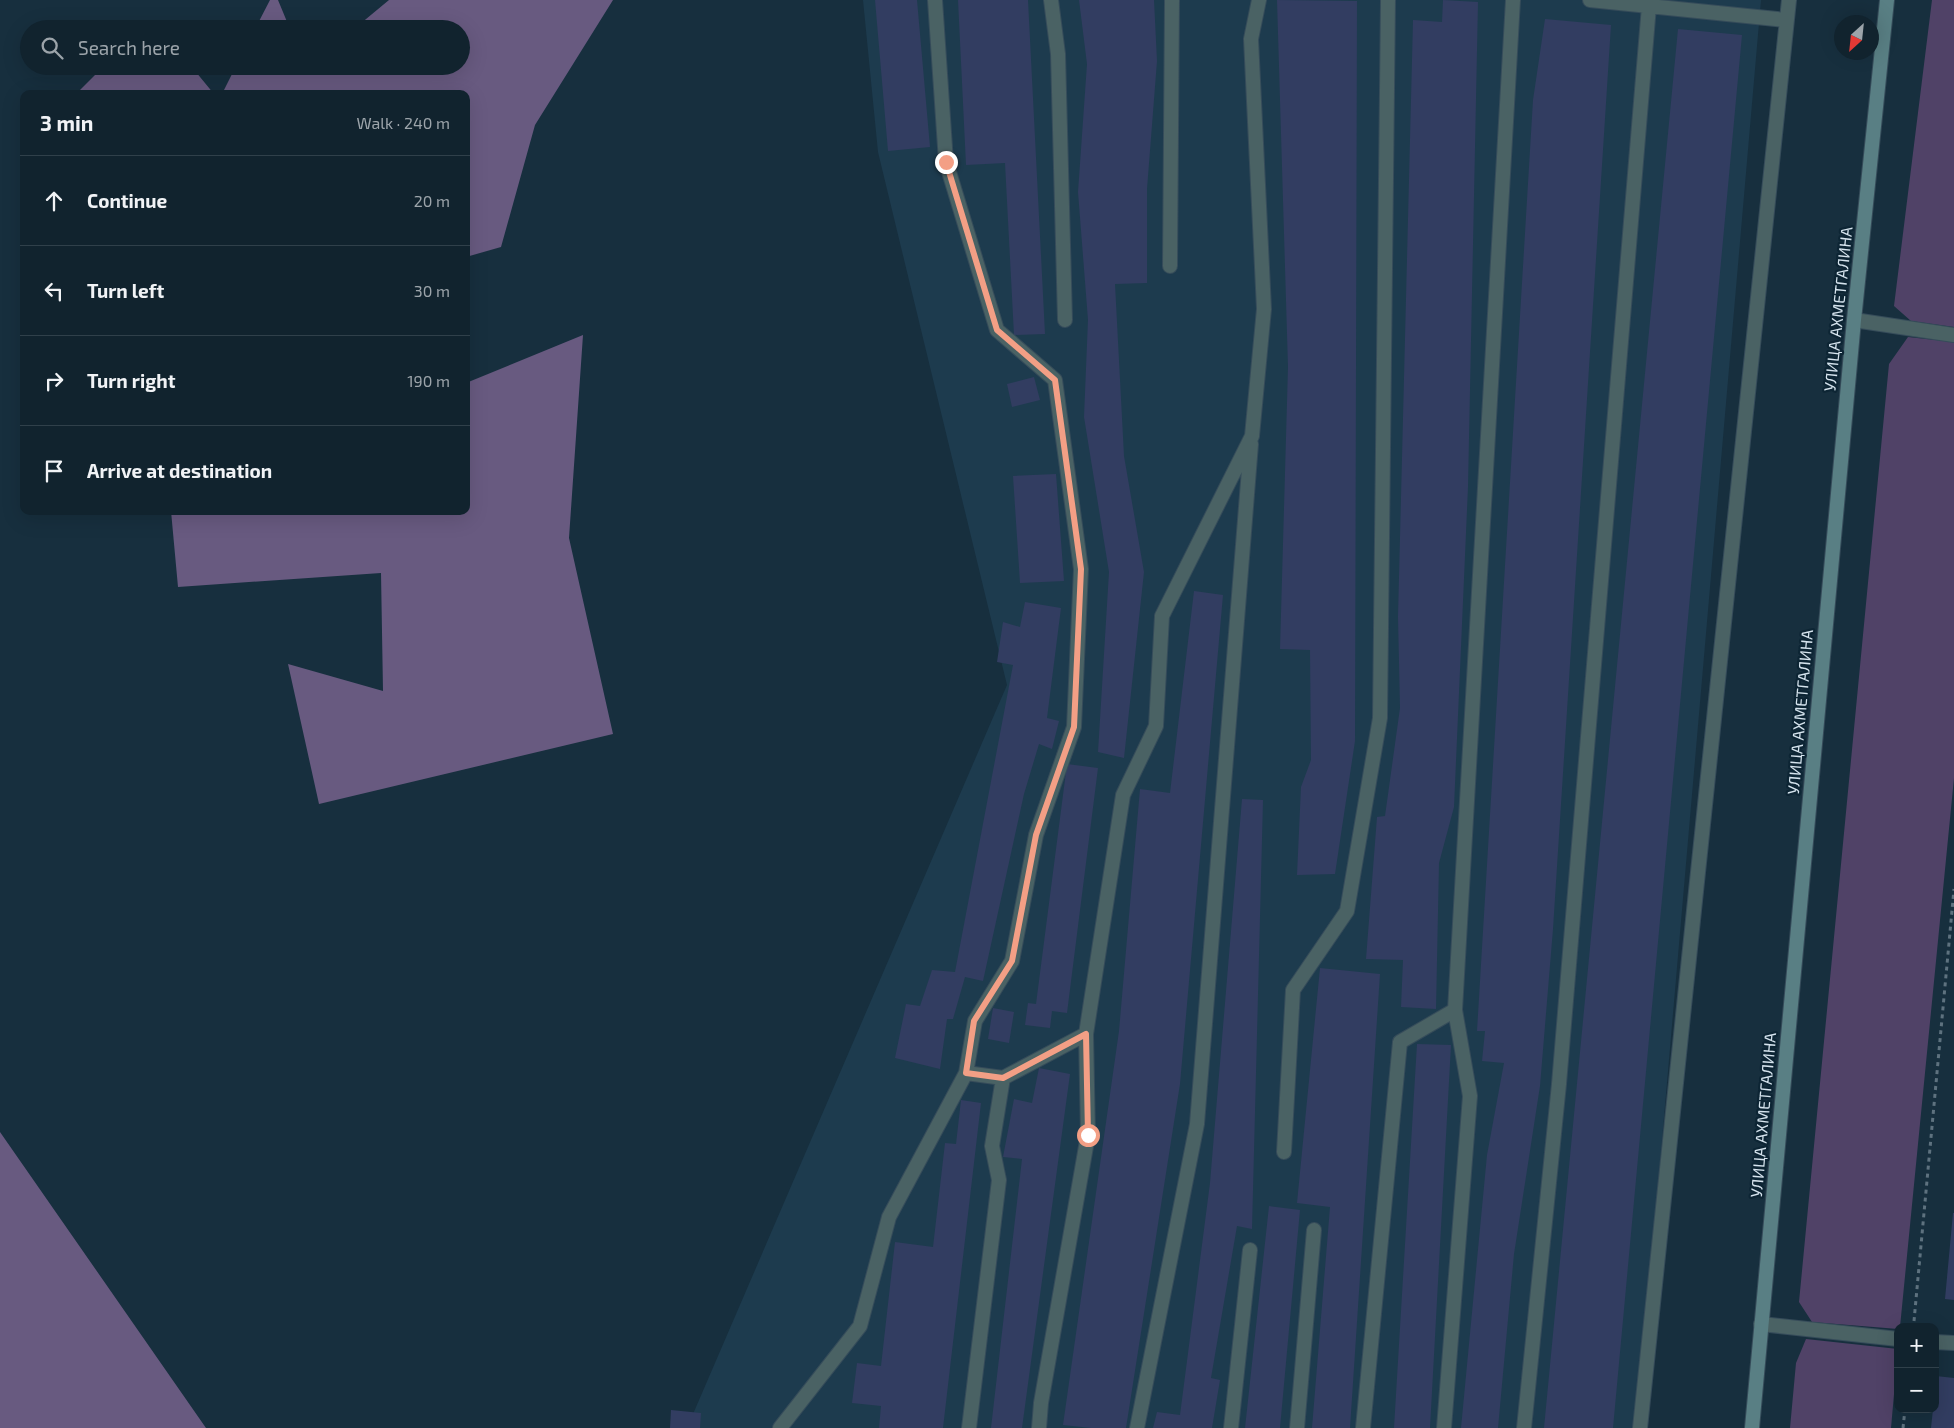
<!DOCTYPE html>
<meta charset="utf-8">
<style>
:root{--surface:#11232e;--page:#1e2f3a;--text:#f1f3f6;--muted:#9ca4aa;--line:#30404a}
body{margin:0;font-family:"Exo 2",sans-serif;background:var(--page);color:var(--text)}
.controls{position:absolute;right:15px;bottom:15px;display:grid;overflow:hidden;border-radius:10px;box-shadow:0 5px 20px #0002}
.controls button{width:45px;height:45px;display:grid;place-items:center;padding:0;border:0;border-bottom:1px solid var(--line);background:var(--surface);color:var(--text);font:25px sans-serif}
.compass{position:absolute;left:1834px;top:15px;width:45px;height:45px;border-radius:50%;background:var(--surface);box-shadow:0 5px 20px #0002;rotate:207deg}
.stop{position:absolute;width:15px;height:15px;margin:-11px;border:4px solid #f39f85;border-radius:50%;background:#fff}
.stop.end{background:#f39f85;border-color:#fff;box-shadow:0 1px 5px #0008}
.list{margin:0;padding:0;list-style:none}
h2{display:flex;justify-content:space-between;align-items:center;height:65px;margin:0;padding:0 20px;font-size:21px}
h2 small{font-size:16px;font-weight:400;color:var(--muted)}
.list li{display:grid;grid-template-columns:32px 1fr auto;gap:15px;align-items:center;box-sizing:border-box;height:90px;padding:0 20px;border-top:1px solid var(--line)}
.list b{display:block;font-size:19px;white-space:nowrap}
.list em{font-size:16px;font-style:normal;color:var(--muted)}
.icon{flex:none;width:28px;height:28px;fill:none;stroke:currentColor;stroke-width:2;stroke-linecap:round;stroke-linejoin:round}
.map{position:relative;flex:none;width:1954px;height:1428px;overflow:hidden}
.search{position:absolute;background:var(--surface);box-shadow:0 5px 20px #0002;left:20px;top:20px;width:450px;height:55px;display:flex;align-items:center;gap:12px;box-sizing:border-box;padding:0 18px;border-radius:28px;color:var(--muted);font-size:19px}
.panel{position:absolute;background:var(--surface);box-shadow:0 5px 20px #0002;left:20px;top:90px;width:450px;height:425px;border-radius:10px}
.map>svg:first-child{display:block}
.built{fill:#1d3b4e}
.green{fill:#504267}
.forest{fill:#685a80}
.building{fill:#323d61}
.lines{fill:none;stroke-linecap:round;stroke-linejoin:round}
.service-casing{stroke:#364c5a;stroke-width:16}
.secondary-casing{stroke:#364c5a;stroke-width:16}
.path{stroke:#5e727f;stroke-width:3;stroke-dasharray:4 4;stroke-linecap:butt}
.service{stroke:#4a6264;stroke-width:14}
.secondary{stroke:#597f84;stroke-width:14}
.route{stroke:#f39f85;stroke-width:6}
.labels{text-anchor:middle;stroke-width:4.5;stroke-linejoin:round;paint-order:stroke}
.street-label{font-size:16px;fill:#d6e4ee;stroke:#0d2534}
</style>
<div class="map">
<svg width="1954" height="1428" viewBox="0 0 1954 1428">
<rect width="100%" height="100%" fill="#172f3e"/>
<path class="built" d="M 863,0 L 1761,0 L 1637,1428 L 687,1428 L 1007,685 L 878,152 Z"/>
<path class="green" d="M 1932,0 L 1954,0 L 1954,327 L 1911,321 L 1894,306 Z
M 1908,337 L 1954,342 L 1954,778 L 1900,1327 L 1898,1327 L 1898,1329 L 1812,1322 L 1799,1302 L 1889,364 Z
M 1806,1339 L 1898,1349 L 1891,1428 L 1790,1428 L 1796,1363 Z"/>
<path class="forest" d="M 270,0 L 278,0 L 290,29 L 255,29 Z
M 389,0 L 613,0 L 535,125 L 501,247 L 466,257 L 466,94 L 222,94 L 236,66 L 461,66 L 461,29 L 354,29 Z
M 104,66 L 191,66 L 214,94 L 76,94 Z
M 583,335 L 569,538 L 613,734 L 319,804 L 288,664 L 383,691 L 381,573 L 178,587 L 171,511 L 466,511 L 466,383 Z
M 0,1132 L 206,1428 L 0,1428 Z"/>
<path class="building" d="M 875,0 L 917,0 L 930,147 L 888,151 Z
M 958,0 L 1028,0 L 1045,334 L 1014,335 L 1005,163 L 966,165 Z
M 1079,0 L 1154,0 L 1157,61 L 1147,189 L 1147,283 L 1115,284 L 1124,456 L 1144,572 L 1124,758 L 1098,752 L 1109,572 L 1084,417 L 1088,320 L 1078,192 L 1087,64 Z
M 1277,0 L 1357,1 L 1355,741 L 1335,874 L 1297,875 L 1301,787 L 1311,760 L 1310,650 L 1280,649 L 1288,367 Z
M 1443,0 L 1478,2 L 1468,487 L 1454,807 L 1439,863 L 1436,1009 L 1401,1007 L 1403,960 L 1366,959 L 1377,817 L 1385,816 L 1400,708 L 1398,617 L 1413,20 L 1442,22 Z
M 1545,19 L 1611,25 L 1553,929 L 1540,1086 L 1514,1254 L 1498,1428 L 1461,1428 L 1487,1155 L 1504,1063 L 1482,1061 L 1485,1031 L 1477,1031 L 1533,100 Z
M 1678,29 L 1742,35 L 1613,1428 L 1544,1428 Z
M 1034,377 L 1040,400 L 1012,407 L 1007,384 Z
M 1056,474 L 1064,581 L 1020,583 L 1013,476 Z
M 1194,591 L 1223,595 L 1180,1084 L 1126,1428 L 1091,1428 L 1063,1425 L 1119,1031 L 1140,789 L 1170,793 Z
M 1025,602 L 1061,608 L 1047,718 L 1059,721 L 1052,749 L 1039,744 L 1024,794 L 983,981 L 965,977 L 953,1019 L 947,1019 L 940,1069 L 895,1058 L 906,1004 L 920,1006 L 932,970 L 955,972 L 1013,665 L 997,662 L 1003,622 L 1020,627 Z
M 1067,764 L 1098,768 L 1067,1013 L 1052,1011 L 1050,1028 L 1025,1025 L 1028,1003 L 1036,1004 Z
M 1242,799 L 1263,800 L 1252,1229 L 1237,1226 L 1211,1378 L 1220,1380 L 1212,1428 L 1153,1428 L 1157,1412 L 1180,1415 L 1210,1183 Z
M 1320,968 L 1380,974 L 1350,1428 L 1312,1428 L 1330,1207 L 1297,1203 Z
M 993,1008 L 1014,1012 L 1009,1043 L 988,1039 Z
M 1417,1044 L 1451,1045 L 1430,1428 L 1394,1428 Z
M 1039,1068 L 1070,1074 L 1022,1428 L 991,1428 L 1022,1159 L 1003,1157 L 1014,1099 L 1032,1103 Z
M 961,1100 L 981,1103 L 943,1428 L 879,1428 L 881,1406 L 852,1403 L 857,1363 L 881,1366 L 895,1242 L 933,1247 L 945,1143 L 956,1144 Z
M 1269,1206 L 1300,1210 L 1280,1428 L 1245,1428 Z
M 1953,1213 L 1954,1213 L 1954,1300 L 1945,1299 Z
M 1936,1376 L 1954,1378 L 1954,1428 L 1931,1428 L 1933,1409 L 1935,1409 Z
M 671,1410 L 701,1413 L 700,1428 L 670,1428 Z"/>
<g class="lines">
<g class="service-casing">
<path id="service" d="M 935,0 L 946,162 L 997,330 L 1055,380 L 1081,569 L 1074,727 L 1036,835 L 1012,961 L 975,1021 L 966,1073
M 1051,0 L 1058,54 L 1065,320
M 1590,0 L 1786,20
M 1170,266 L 1172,0
M 1854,320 L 1954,335
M 1284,1152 L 1293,990 L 1347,911 L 1380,718 L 1388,0
M 1761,1324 L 1898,1339
M 1935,1342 L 1954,1343
M 780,1428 L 860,1326 L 889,1217 L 966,1073 L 1003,1078 L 1086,1034 L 1123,795 L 1156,726 L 1162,616 L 1252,436 L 1264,309 L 1251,39 L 1259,0
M 969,1428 L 999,1180 L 992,1146 L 1003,1078
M 1039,1428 L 1041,1403 L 1088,1135 L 1086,1034
M 1137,1428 L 1197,1124 L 1251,444
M 1231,1428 L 1250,1250
M 1297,1428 L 1314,1230
M 1363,1428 L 1400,1042 L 1455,1010 L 1513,0
M 1444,1428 L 1470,1096 L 1455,1010
M 1524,1428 L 1559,1084 L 1649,6
M 1640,1428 L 1789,0"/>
</g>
<g class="secondary-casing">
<path id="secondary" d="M 1752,1428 L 1854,320 L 1887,0"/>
</g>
<path class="path" d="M 1914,1321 L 1954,889
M 1903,1428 L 1905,1409"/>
<use href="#service" class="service"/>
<use href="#secondary" class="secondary"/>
</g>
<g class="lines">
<path class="route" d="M 946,162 L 997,330 L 1055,380 L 1081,569 L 1074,727 L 1036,835 L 1012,961 L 974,1021 L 966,1073 L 1003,1078 L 1086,1034 L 1088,1135"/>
</g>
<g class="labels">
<g class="street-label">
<text transform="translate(1838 309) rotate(-84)" y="6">УЛИЦА АХМЕТГАЛИНА</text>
<text transform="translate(1800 712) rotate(-85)" y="6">УЛИЦА АХМЕТГАЛИНА</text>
<text transform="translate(1763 1115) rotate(-85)" y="6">УЛИЦА АХМЕТГАЛИНА</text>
</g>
</g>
</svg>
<div class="controls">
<button>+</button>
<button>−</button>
</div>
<svg class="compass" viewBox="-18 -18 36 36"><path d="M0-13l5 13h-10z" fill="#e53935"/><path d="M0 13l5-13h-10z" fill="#9ca4aa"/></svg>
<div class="stop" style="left:1088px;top:1135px"></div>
<div class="stop end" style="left:946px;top:162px"></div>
<div class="search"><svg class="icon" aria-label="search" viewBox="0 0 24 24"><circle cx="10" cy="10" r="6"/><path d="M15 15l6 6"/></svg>Search here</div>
<section class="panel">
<h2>3 min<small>Walk · 240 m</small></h2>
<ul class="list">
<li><svg class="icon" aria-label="ahead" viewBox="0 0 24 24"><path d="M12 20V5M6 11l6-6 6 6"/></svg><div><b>Continue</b></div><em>20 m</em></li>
<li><svg class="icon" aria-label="left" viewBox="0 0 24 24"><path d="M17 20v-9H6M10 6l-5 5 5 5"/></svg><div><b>Turn left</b></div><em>30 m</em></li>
<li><svg class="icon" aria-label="right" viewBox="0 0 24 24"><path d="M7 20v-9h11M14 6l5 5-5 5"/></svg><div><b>Turn right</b></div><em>190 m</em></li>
<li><svg class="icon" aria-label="arrive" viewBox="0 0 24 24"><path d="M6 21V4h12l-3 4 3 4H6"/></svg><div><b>Arrive at destination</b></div></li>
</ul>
</section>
</div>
